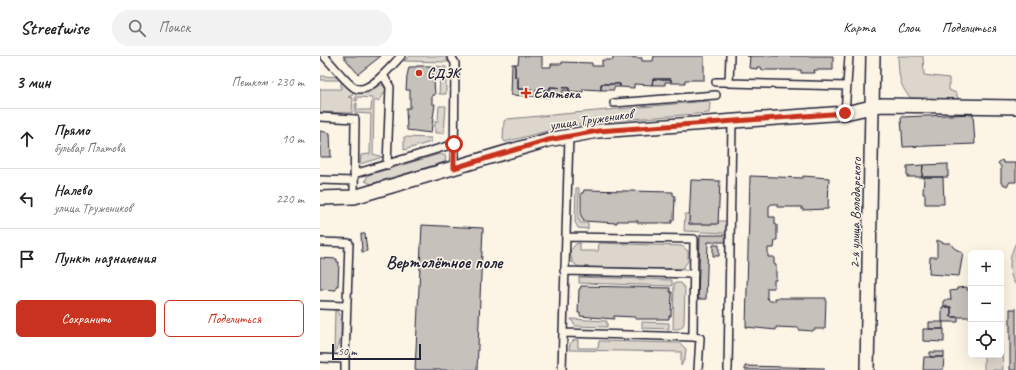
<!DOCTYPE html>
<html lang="ru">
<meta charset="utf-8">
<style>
:root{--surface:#fff;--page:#f2f2f2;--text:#222;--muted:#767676;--line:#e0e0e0;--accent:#c8321e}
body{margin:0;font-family:Caveat,sans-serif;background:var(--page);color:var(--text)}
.controls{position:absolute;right:12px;bottom:12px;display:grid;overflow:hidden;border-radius:6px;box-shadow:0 4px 16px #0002}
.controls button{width:36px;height:36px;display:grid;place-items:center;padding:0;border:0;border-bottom:1px solid var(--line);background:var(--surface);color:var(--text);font:20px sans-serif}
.scale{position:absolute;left:12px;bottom:10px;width:89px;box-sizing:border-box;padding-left:4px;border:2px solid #22223b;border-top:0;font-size:11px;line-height:14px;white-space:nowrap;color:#22223b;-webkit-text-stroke:3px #fcf5e5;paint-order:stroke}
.stop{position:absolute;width:12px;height:12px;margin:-9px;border:3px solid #c8321e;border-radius:50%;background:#fff}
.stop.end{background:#c8321e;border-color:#fff;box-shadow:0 1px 4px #0008}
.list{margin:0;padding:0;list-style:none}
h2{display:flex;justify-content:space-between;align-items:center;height:52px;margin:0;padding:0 16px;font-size:17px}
h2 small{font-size:13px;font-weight:400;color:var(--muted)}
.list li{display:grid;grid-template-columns:26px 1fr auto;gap:12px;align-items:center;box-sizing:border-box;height:60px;padding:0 16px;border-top:1px solid var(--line)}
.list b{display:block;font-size:15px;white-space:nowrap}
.list p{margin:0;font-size:13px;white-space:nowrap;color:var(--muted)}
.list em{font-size:13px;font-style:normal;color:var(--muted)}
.actions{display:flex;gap:8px;padding:12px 16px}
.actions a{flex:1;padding:9px 0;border:1px solid var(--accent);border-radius:6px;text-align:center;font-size:14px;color:var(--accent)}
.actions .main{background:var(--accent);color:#fff}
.icon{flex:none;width:22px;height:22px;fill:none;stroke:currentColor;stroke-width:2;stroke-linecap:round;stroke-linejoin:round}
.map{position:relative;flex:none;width:696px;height:314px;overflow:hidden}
header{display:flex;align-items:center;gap:24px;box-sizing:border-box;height:56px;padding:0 20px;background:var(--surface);border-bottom:1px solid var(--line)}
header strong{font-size:19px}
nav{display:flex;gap:22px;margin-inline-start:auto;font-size:14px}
.search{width:280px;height:36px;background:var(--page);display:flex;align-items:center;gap:10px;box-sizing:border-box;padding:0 14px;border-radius:22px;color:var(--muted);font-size:15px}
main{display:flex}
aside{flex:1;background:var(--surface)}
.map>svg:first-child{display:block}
.green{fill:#dcd6cc;stroke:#7f7c84}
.building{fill:#c6c1bb;stroke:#22223b}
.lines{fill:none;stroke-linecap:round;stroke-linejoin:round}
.lane-casing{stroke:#22223b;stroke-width:10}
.street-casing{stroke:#22223b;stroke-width:16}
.lane{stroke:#fcf5e5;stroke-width:7}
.street{stroke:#fcf5e5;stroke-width:13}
.route{stroke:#c8321e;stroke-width:5}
.poi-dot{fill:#c8321e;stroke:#fcf5e5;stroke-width:1.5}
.labels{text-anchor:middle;stroke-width:3;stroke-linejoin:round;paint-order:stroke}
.poi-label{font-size:14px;font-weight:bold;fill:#22223b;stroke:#fcf5e5;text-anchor:start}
.street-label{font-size:14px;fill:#22223b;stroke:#fcf5e5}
.district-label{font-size:18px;font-weight:bold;fill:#22223b;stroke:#fcf5e5}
</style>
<header>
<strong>Streetwise</strong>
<div class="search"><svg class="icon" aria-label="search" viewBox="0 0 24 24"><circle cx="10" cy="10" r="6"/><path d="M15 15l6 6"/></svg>Поиск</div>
<nav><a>Карта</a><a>Слои</a><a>Поделиться</a></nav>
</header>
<main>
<aside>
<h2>3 мин<small>Пешком · 230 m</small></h2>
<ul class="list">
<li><svg class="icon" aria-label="ahead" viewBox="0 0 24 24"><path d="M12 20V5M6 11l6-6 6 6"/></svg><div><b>Прямо</b><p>бульвар Платова</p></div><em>10 m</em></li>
<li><svg class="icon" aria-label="left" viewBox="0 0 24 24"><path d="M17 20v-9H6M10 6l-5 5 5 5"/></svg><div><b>Налево</b><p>улица Тружеников</p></div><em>220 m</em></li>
<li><svg class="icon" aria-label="arrive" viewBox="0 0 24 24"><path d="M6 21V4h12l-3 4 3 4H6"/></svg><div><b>Пункт назначения</b></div></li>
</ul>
<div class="actions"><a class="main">Сохранить</a><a>Поделиться</a></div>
</aside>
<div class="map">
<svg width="696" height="314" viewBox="0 0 696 314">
<rect width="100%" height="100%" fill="#fcf5e5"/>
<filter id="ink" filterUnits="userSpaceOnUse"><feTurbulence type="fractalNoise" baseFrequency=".025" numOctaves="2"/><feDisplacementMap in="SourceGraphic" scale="8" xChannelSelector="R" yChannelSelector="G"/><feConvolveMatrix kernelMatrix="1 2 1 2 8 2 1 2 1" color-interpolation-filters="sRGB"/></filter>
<g filter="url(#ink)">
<path class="green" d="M 90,0 L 124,0 L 129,6 L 84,5 Z
M 578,0 L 603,0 L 604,19 L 629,22 L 629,34 L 636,37 L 639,44 L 591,42 C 578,30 579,16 578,0 Z
M 117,10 L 126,11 L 126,38 L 119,38 L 120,22 L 117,22 Z
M 1,20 L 18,21 L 33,36 L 33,39 L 28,41 L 33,42 L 32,57 L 0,56 L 0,33 L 21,33 L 21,24 L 1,24 Z
M 59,29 L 63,29 L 66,34 L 60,44 L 54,45 L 53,98 L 63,101 L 40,108 L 41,99 L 50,98 L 51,58 L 35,57 L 35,48 L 37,47 L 37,54 L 51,54 L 52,42 L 38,41 L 37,45 L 35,45 L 36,37 L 48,37 Z
M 388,45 L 390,47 L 389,57 L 286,65 L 243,71 L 185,86 L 183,83 L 184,65 L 187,63 Z
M 119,50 L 126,50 L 124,77 L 115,77 L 115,65 L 118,65 Z
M 84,81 L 111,82 L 111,86 L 84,94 Z
M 120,98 L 126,100 L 125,106 L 51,128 L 45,125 L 48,119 Z
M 256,132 L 259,132 L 258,164 L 260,164 L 260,167 L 268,167 L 268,173 L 258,172 L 255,166 Z
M 365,158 L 369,158 L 369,168 L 398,168 L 398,165 L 406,165 L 406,177 L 364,175 Z
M 260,187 L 260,195 L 278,195 L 279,187 L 362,190 L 368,195 L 368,205 L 363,212 L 359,213 L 259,211 L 252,206 L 250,195 L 256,188 Z
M 696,187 L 696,229 C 687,219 689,198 696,187 Z
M 259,221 L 352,224 L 352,230 L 259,227 Z
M 354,227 L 361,227 L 365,233 L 364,267 C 362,273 359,273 353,273 Z
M 15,253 C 24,261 23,289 14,297 Z
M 251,263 L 287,265 L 287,271 L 255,270 Z
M 322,266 L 349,267 L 349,273 L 322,272 Z
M 681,273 L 683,314 L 664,314 L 664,299 L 681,299 Z
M 254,284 L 258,284 L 258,292 L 278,292 L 279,285 L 360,287 L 366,293 L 365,302 L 361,310 L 361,296 L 249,294 L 250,288 Z"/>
<path class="building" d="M 23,0 L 61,0 L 38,18 Z
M 199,0 L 222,0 L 222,11 L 231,11 L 231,8 L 242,8 L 242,6 L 272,7 L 272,10 L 282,10 L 282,4 L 293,4 L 293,1 L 322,2 L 322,5 L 333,5 L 334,0 L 384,0 L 384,24 L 365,24 L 365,27 L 351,27 L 351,23 L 333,23 L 332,29 L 314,28 L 314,32 L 300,31 L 300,28 L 281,28 L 281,34 L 263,33 L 263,36 L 249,35 L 249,32 L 230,31 L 230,34 L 198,33 L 198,21 L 195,21 L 195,8 L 198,8 Z
M 427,0 L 513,0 L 513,14 L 494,14 L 495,17 L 481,17 L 481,14 L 442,14 L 441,11 L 437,11 L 437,13 L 429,12 L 430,0 Z
M 192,8 L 195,8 L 195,21 L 198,21 L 198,33 L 230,34 L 230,31 L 249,32 L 249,35 L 243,34 L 243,38 L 230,37 L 230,41 L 191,39 Z
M 97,10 L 113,10 L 115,39 L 112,39 L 112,48 L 115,48 L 111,77 L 87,74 L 86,52 L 90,52 L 90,34 L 86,34 L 87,20 L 89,11 L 95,11 Z
M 333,23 L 351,23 L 351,26 L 345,26 L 345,29 L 332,29 Z
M 281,28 L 300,28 L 300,31 L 294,31 L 294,34 L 281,34 Z
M 653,58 L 655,88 L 583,91 L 581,61 Z
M 0,75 L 10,77 L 11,101 L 0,101 Z
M 682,104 L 684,107 L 696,107 L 696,126 L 690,126 L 687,130 L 681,127 L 681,111 L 678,107 Z
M 628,108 L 628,121 L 602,121 L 603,109 Z
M 603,109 L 602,121 L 587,121 L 587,110 Z
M 430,120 L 483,122 L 483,120 L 509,122 L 508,153 L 482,154 L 482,151 L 457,151 L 457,148 L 452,148 L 449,150 L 449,161 L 455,161 L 455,168 L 457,169 L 457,184 L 455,184 L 454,192 L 448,192 L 448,201 L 454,201 L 454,208 L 456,209 L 456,224 L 454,224 L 454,232 L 447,232 L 447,242 L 450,245 L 455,245 L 455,242 L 506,242 L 505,273 L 494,273 L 493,275 L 479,274 L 479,272 L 456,271 L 456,274 L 426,271 Z
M 604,121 L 623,121 L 624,148 L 605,148 L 605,138 L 603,138 Z
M 371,124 L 400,125 L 398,168 L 369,168 Z
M 264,134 L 353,136 L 353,139 L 355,140 L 354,164 L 352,164 L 352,167 L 317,167 L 318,165 L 297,165 L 297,167 L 263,165 L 263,162 L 261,161 L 261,137 L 263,137 Z
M 102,169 L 163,172 L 157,314 L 95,314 Z
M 41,178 L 45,178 L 47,195 L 42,196 Z
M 380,179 L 406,179 L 406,186 L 388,186 L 386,243 L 378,243 Z
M 617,184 L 624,187 L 630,187 L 634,192 L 643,197 L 639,220 L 609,218 L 610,201 L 617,201 Z
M 393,189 L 399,189 L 399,200 L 393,200 Z
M 0,202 L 17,203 L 17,206 L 19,206 L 18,230 L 16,230 L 16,234 L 0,233 Z
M 261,230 L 350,232 L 350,236 L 352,236 L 351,260 L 349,260 L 349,263 L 315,263 L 315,261 L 294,260 L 294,263 L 260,260 L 260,257 L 258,257 L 259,233 L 260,233 Z
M 647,231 L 647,234 L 651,234 L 651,261 L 631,261 L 631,251 L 624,251 L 624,244 L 631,244 L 630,235 L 637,234 L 637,232 Z
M 622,251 L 631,251 L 631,261 L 638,261 L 638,266 L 622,266 Z
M 690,253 L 696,253 L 696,314 L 690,314 Z
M 609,266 L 623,266 L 623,273 L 609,273 Z
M 603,273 L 624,273 L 624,286 L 603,285 Z
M 610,296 L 624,296 L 624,301 L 610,301 Z
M 604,301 L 624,301 L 623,314 L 603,314 Z
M 425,310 L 504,312 L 504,314 L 425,314 Z"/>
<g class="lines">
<g class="lane-casing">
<path id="lane" d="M 4,0 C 11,7 27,28 35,32 C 49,39 72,9 81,0
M 131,0 L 135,7 L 134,112
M 410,0 L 409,27 L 527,30
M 63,19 L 70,31 L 67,109
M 396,26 L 409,26
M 294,47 L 396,39
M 525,57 L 529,0
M 0,61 L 35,63 L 34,141
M 34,118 L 134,88
M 0,124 L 34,125
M 246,181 L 374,183 L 373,281 L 243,277 L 249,81
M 0,186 L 29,187 L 25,303 L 0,302
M 244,215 L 374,218
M 0,249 L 26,250
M 373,281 L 380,282 L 378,314
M 25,314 L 25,303
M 242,314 L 243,277
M 408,314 L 412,67"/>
</g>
<g class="street-casing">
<path id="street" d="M 0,142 L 34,141 L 228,84 L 278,75 L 525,57 L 561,49 L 696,51
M 547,314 L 553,0"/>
</g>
<use href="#lane" class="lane"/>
<use href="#street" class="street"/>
</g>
</g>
<g class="lines" filter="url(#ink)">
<path class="route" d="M 134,88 L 134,112 L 228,84 L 278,75 L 525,57"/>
</g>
<g class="poi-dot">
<circle cx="99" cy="17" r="4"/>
<path d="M204 31h4v4h4v4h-4v4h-4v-4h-4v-4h4z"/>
</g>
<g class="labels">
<g class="poi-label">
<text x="107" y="22">СДЭК</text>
<text x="214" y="42">Еаптека</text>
</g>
<g class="street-label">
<text transform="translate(271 63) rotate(-8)" y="5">улица Тружеников</text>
<text transform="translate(535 157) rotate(-89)" y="5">2-я улица Володарского</text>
</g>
<g class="district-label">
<text x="124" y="212">Вертолётное поле</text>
</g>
</g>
</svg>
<div class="controls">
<button>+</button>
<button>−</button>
<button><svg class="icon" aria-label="locate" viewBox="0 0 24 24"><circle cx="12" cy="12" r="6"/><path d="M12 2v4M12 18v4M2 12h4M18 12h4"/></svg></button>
</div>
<div class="scale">50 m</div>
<div class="stop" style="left:134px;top:88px"></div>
<div class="stop end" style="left:525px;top:57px"></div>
</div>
</main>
